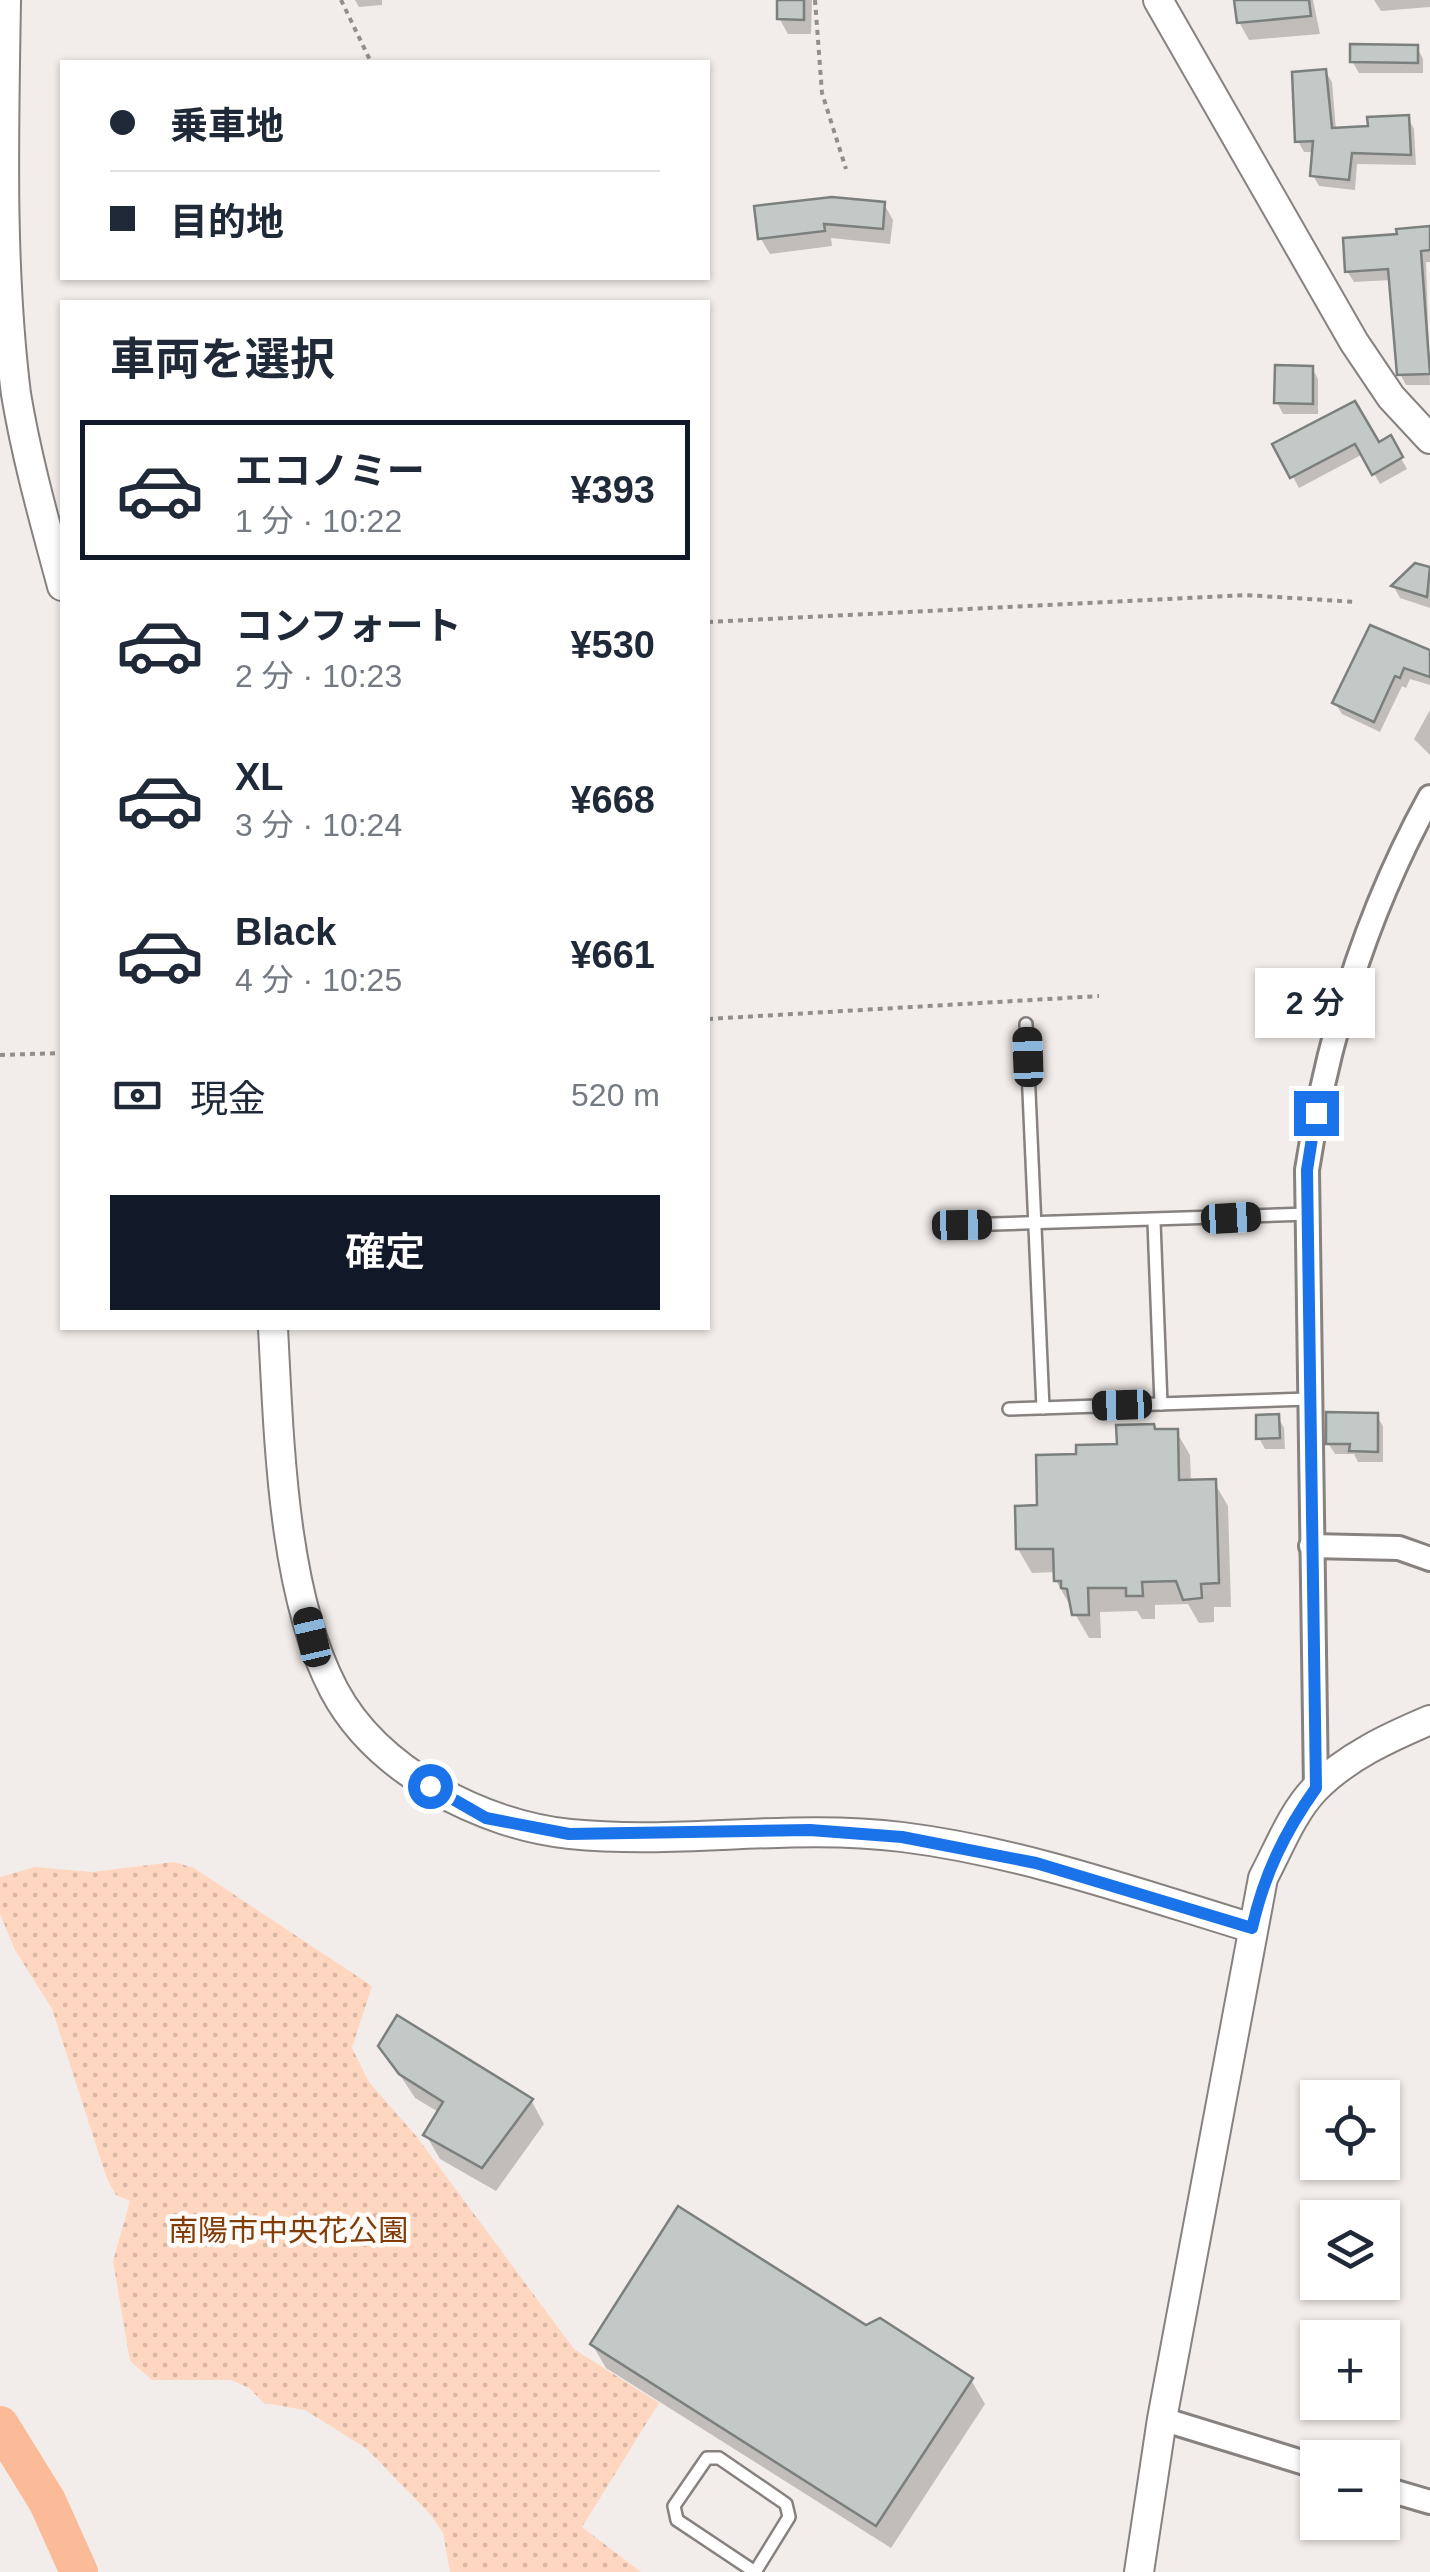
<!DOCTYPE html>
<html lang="ja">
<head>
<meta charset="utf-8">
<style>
  body { margin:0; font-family:Helvetica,"Noto Sans JP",sans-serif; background:#f2f2f3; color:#1f2937; height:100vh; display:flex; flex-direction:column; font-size:38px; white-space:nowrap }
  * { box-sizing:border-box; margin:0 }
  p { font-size:32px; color:#747a83 }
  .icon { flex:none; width:55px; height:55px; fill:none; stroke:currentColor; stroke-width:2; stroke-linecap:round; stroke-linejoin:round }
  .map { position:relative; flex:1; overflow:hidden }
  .details { position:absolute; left:60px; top:300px; width:650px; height:1030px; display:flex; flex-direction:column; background:#fff; border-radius:0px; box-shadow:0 2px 8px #0004 }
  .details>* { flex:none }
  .banner { position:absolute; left:60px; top:60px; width:650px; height:220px; border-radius:0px; box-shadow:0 2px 8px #0004; display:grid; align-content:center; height:220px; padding:0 50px; background:#fff }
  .buttons { position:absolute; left:1300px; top:2080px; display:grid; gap:20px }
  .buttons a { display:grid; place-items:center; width:100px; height:100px; border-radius:0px; background:#fff; box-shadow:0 2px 8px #0004; font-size:50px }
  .end { position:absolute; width:45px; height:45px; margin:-22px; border:12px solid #1a73e8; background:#fff; box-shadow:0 0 0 5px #fff }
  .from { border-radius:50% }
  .bubble { position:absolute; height:70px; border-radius:0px; background:#fff; box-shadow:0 2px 8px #0004; font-size:32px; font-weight:600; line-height:70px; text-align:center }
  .car { position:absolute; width:30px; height:60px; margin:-30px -15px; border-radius:12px; box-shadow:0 0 8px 2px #0007; background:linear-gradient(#222 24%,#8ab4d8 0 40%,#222 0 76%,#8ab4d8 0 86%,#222 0) }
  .banner b { display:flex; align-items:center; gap:35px; height:95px; font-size:38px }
  .banner b+b { border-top:2px solid #e0e1e3 }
  .banner i { width:25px; height:25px; background:#1f2937 }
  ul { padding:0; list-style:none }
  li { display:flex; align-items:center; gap:30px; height:140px; margin:0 20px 15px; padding:0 30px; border:5px solid transparent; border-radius:0px }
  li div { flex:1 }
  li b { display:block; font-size:38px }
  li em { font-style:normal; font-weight:600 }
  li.active { border-color:#111827 }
  li>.icon { width:90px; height:90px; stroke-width:1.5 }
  h2 { padding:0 50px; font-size:45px; line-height:120px }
  .pay { display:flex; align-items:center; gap:25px; height:110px; padding:0 50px; font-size:38px }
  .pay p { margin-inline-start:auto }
  .cta { display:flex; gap:20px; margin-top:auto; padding:20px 50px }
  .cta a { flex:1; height:115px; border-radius:0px; background:#111827; color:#fff; font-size:40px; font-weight:600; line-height:115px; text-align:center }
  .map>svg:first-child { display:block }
</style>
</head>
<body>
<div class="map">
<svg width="1430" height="2572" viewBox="0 0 1430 2572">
  <defs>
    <pattern id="green-dots" width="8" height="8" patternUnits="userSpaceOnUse" patternTransform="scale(2.5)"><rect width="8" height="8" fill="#ffd7c1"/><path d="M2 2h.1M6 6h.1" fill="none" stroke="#d9b7a5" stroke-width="1.8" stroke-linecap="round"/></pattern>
  </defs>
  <rect width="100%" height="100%" fill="#f2edea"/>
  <path fill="url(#green-dots)" d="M174,1862L194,1868L372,1986L352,2048L369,2082L417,2137L574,2349L659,2403L582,2527L641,2572H450L443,2533L431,2515L367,2449L305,2410L264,2403L249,2388L231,2380H152L130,2361L113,2261L130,2201L116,2195L107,2179L52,2009L15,1950L0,1914V1877L35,1867L92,1872Z"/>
  <g fill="#0003">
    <path d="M355,0H382V5L359,7Z"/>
    <path d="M779,0H812L811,34H788L779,18Z"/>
    <path d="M1237,0H1313L1320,34L1249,40L1239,22Z"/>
    <path d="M1374,0H1430V7L1381,11Z"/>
    <path d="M1417,47L1423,59V73H1359L1352,61Z"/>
    <path d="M1325,71L1332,82L1336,130L1370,129L1408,118L1414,129L1416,165L1357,164L1355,190L1319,186L1313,175L1315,152H1304L1298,141Z"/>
    <path d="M884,204L893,220L890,244L831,238L832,246L770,254L761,239Z"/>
    <path d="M1430,229V262H1426L1430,385H1406L1400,374L1392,280L1354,282L1347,271L1346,240Z"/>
    <path d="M1312,368L1318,379V414H1283L1277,402Z"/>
    <path d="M1354,405L1378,445L1390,439L1407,469L1380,484L1363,454L1299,488L1276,445Z"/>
    <path d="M1415,566L1430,570V608L1400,598L1394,587Z"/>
    <path d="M1430,651V685L1410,679L1406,688L1402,686L1380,732L1342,714L1335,703Z"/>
    <path d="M1430,710V755L1414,739Z"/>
    <path d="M1376,1415L1383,1426V1462H1358L1354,1454H1335L1328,1443Z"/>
    <path d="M1278,1417L1284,1428L1285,1449H1265L1259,1438Z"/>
    <path d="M1176,1431L1190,1455L1191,1482H1214L1228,1506L1231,1607H1214V1622L1199,1623L1188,1604L1155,1605V1619H1142L1137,1611L1100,1612L1101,1638H1089L1056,1581V1572L1032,1573L1018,1549L1039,1508L1079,1456Z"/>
    <path d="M381,2046L531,2100L544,2124L496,2191L440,2159L426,2135L440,2113L415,2098Z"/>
    <path d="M865,2328L971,2380L985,2404L891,2548L606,2368L592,2344Z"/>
  </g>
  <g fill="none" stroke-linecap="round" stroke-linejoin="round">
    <path stroke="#fbbb98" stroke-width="38" d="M0,2425L47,2501L79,2572"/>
  </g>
  <g fill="#c3c9c7" stroke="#7b807f" stroke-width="2.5">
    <path d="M777,0H804V20L777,19Z"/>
    <path d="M1234,0H1309L1311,16L1237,23Z"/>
    <path d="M1350,44L1418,45V63L1350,62Z"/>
    <path d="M1326,69L1332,128L1368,126L1367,117L1409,115L1411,155L1352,153L1349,180L1310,176L1313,141L1295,142L1292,72Z"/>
    <path d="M832,197L885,202L883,229L824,224L825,231L758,239L754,206Z"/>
    <path d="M1430,226V250L1421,251L1430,374L1397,375L1388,269L1345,272L1343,238L1397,234L1396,229Z"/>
    <path d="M1275,365L1313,366V404L1274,403Z"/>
    <path d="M1355,401L1379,442L1391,435L1403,457L1372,475L1355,444L1290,478L1272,444Z"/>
    <path d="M1415,563L1430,567L1427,597L1391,586Z"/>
    <path d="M1370,625L1430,650V677L1404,668L1400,678L1395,676L1374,722L1332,703Z"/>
    <path d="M1326,1412L1378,1413V1452L1349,1451L1350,1444H1326Z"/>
    <path d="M1279,1414L1280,1438L1256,1439V1415Z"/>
    <path d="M1154,1424L1155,1429H1178L1179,1480L1216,1479L1219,1583L1201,1584L1202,1598L1183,1600L1176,1581L1142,1582L1143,1596H1126V1588H1088L1089,1615H1072L1067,1589L1061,1588V1581H1054L1053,1549H1016L1015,1506L1037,1505L1036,1455L1076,1454V1445L1117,1444L1116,1425Z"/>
    <path d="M397,2015L533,2099L482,2168L423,2135L443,2102L399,2074L378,2046Z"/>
    <path d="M678,2206L866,2325L880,2318L973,2378L876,2526L590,2344Z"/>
  </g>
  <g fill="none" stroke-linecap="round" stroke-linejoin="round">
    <defs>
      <g id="service">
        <path d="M1026,1024L1043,1408"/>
        <path d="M1154,1222L1161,1404"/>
        <path d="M962,1225L1308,1214"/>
        <path d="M1009,1409L1308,1399"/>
        <path d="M707,2458H719L786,2504L789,2517L755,2572L677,2520L674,2506Z"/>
      </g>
      <g id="minor">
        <path d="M1311,1546L1399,1548L1430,1559"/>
        <path d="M1316,1789L1307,1170C1327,1039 1366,913 1430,797"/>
        <path d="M1162,2419L1318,2467"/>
        <path d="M1382,2488L1430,2502"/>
      </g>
      <g id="tertiary">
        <path d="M6,0C4,131 0,265 16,394C27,460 45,523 62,586"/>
        <path d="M1158,0L1354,342L1391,397L1430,439"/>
        <path d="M273,1328C279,1437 282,1592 334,1690C377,1771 482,1825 570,1834C681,1845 791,1823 902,1837C1022,1852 1137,1893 1252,1928"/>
        <path d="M1139,2572L1162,2419L1263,1878C1279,1848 1292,1813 1315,1789C1346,1757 1390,1737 1430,1720"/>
      </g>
    </defs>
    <use href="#service" stroke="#878280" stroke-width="16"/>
    <use href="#minor" stroke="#878280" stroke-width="28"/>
    <use href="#tertiary" stroke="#878280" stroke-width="32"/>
    <g stroke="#918e8b" stroke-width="4" stroke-dasharray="5 5" stroke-linecap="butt">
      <path d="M341,0L371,62"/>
      <path d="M815,0L822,93L846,169"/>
      <path d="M708,622L1245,595L1356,602"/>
      <path d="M708,1019L1099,996"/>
      <path d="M0,1055L62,1053"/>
    </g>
    <use href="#service" stroke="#fff" stroke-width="11"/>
    <use href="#minor" stroke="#fff" stroke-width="22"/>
    <use href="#tertiary" stroke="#fff" stroke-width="28"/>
  </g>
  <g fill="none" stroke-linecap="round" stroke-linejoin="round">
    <path stroke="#1a73e8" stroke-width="12" d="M430,1786L486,1818L569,1834L810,1830L902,1837L1036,1863L1252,1928C1264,1875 1284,1833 1316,1788L1307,1170L1316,1113"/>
  </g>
  <g text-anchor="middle" stroke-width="9" stroke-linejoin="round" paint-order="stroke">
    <g font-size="30" fill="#813c07" stroke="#fffbf8">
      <text x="288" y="2241">南陽市中央花公園</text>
    </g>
  </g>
</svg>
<div class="buttons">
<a><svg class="icon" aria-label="locate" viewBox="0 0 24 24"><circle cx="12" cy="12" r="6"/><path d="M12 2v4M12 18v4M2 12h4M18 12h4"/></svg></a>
<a><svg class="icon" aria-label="layers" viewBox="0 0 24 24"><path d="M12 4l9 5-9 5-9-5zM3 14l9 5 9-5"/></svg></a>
<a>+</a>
<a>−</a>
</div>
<i class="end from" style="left:430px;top:1786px"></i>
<i class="end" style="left:1316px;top:1113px"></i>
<div class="bubble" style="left:1255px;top:968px;width:120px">2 分</div>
<i class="car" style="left:1028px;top:1057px;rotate:358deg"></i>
<i class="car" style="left:1231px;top:1218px;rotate:87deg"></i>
<i class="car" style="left:962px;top:1225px;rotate:89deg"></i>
<i class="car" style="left:1122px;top:1405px;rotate:268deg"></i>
<i class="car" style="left:312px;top:1637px;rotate:347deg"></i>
<div class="banner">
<b><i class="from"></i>乗車地</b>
<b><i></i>目的地</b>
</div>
<section class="details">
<h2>車両を選択</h2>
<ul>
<li class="active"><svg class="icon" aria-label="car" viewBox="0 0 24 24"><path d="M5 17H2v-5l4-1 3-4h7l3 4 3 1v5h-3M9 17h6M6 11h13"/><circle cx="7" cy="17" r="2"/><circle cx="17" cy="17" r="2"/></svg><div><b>エコノミー</b><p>1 分 · 10:22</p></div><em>¥393</em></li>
<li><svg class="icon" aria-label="car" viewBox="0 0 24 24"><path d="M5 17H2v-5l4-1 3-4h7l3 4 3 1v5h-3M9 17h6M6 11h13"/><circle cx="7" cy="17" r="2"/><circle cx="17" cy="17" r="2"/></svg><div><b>コンフォート</b><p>2 分 · 10:23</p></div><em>¥530</em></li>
<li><svg class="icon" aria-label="car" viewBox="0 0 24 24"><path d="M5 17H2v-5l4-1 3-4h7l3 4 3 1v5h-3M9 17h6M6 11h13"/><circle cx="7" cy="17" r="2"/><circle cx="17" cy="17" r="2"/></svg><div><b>XL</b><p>3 分 · 10:24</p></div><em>¥668</em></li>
<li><svg class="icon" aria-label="car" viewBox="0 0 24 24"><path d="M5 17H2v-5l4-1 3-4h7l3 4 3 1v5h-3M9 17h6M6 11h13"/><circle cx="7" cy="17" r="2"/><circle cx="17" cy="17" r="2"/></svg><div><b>Black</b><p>4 分 · 10:25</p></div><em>¥661</em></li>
</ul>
<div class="pay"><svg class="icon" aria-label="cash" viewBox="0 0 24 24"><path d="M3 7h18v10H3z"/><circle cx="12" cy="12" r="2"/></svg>現金<p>520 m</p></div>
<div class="cta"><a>確定</a></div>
</section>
</div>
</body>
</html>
